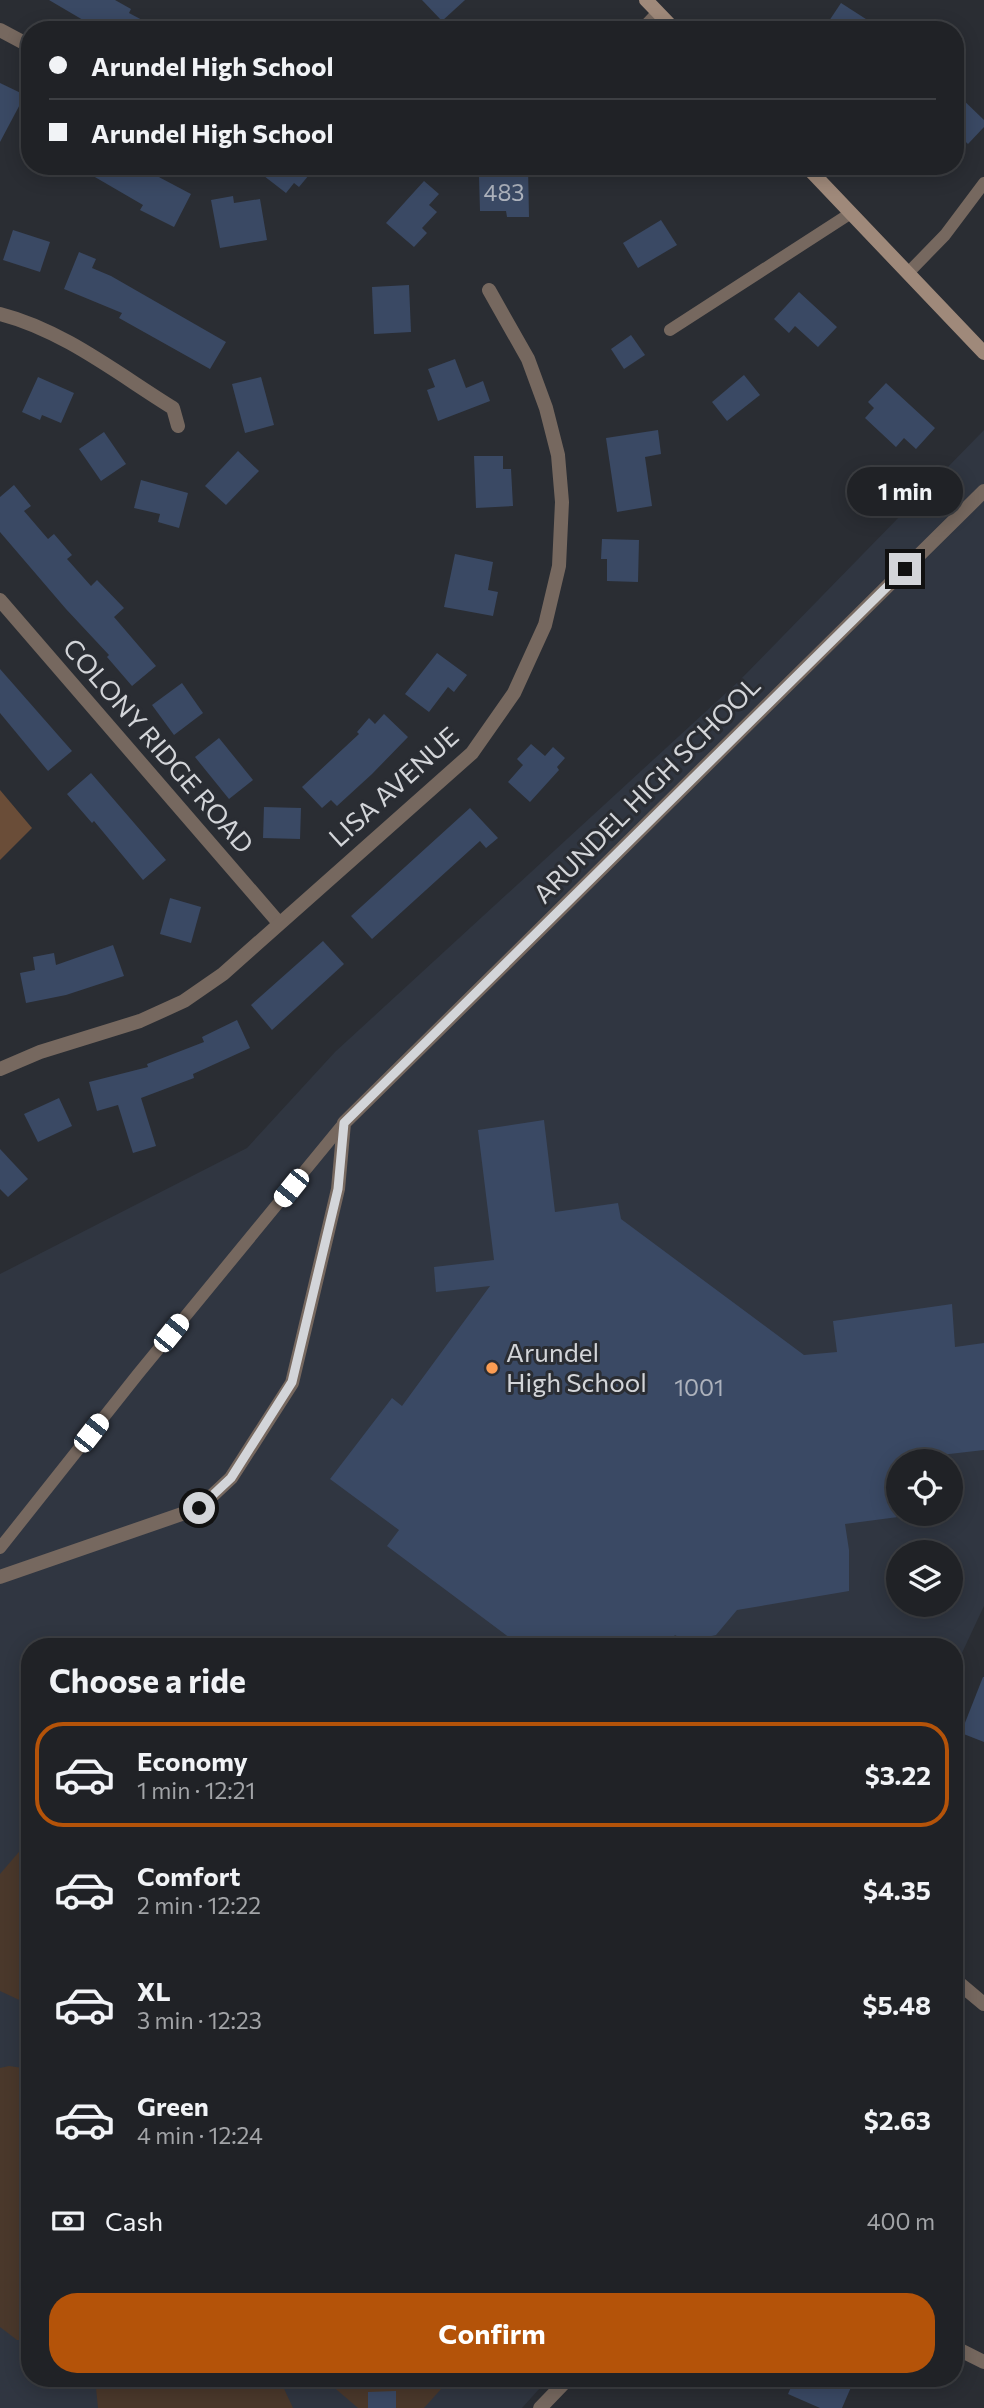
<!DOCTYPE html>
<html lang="en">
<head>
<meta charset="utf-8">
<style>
  body { margin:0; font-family:Commissioner,sans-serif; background:#2d2f32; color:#f1f3f6; height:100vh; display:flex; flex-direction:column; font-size:26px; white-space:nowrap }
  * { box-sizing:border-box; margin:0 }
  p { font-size:23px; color:#a2a4a7 }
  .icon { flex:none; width:38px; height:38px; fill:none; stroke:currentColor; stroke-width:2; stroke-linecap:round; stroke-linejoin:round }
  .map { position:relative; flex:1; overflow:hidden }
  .details { position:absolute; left:21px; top:1638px; width:942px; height:749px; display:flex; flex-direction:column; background:#202226; border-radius:28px; box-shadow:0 4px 18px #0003,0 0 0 2px #3d3f43 }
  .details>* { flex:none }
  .hud { position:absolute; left:21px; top:21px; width:943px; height:154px; border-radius:28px; box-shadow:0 4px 18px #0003,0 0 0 2px #3d3f43; display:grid; align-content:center; height:154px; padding:0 28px; background:#202226 }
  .tools { position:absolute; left:886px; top:1449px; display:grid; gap:14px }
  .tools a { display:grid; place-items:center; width:77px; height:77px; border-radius:50%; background:#202226; box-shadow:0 4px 18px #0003,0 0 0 2px #3d3f43; font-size:35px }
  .end { position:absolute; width:32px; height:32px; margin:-16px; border:9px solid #d3d5d9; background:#111; box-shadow:0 0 0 4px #111 }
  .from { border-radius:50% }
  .bubble { position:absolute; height:49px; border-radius:24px; background:#202226; box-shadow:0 4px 18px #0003,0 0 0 2px #3d3f43; font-size:23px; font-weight:700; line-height:49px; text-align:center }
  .car { position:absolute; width:21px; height:42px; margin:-21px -10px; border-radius:9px; box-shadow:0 0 5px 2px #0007; background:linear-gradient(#fff 24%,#345 0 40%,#fff 0 76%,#345 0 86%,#fff 0) }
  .hud b { display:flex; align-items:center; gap:24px; height:66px; font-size:26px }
  .hud b+b { border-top:2px solid #3d3f43 }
  .hud i { width:18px; height:18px; background:#f1f3f6 }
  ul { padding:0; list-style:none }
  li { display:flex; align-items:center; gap:21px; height:105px; margin:0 14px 10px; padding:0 14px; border:4px solid transparent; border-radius:28px }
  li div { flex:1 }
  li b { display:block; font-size:26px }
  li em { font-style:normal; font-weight:700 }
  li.current { border-color:#b45309 }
  li>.icon { width:63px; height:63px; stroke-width:1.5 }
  h2 { padding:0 28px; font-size:32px; line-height:84px }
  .pay { display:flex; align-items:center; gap:18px; height:77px; padding:0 28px; font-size:26px }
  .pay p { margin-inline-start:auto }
  .action { display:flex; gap:14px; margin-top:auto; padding:14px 28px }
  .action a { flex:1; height:80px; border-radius:28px; background:#b45309; color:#fff; font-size:28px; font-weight:700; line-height:80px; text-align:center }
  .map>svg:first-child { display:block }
</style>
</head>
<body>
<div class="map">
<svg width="984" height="2408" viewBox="0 0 984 2408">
  <rect width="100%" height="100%" fill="#2a2d33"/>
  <path fill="#303641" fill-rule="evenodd" d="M984,430V1606L954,1670V1647H30V2378H549L522,2408H0V1274L247,1148L335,1052L739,681ZM898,1461H950V1514H898ZM898,1552H950V1605H898Z"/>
  <g fill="#4a382b">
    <path d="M30,1839V2005L0,1991V1874Z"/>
    <path d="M9,2066L30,2069V2340H17L0,2327V2068Z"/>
    <path d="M95,2378H279L293,2408H98Z"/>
    <path d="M323,2378H451L424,2408H358Z"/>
  </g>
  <path fill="#6a4d38" d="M0,790L32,828L0,860Z"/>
  <g fill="#3a4964">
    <path d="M49,0H115L131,9L129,13L161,30H100Z"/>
    <path d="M422,0H465L442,21Z"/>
    <path d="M841,3L883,30H823Z"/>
    <path d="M0,83L25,95L0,142Z"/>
    <path d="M956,93L984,120V127L968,144L956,133Z"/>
    <path d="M76,166H138L191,194L174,227L140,210L143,205Z"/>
    <path d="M251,166H308L304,171L309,175L299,187L294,183L286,193Z"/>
    <path d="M513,166H528L529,217H507L506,211H480L479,176L513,175Z"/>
    <path d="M424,181L439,194L429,205L437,212L422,228L427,233L414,247L386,223Z"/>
    <path d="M233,196L234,203L260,199L267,240L220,248L211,200Z"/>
    <path d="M661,220L677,245L638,268L623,243Z"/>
    <path d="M13,230L50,242L40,272L3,260Z"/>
    <path d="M79,252L96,259L92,268L111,276L226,342L210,369L119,318L122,313L64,289Z"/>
    <path d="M409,285L411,332L374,334L372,287Z"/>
    <path d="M799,292L837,327L818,347L795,326L789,333L774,319Z"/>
    <path d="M631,335L645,355L624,369L611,349Z"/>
    <path d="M455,359L466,388L483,381L490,401L438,421L427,390L435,387L428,369Z"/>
    <path d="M744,375L760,395L727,421L712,402Z"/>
    <path d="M38,377L74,393L61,423L42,415L40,420L22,412Z"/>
    <path d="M261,377L274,425L245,433L232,384Z"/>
    <path d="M886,383L935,428L916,449L904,438L896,447L865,418L874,408L868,402Z"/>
    <path d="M658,430L661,454L645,457L652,506L617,512L606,438Z"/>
    <path d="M104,432L126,464L101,481L79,449Z"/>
    <path d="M238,451L259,471L226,505L205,486Z"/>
    <path d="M474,456H503V469H511L513,506L476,508Z"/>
    <path d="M141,480L188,493L179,528L158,522L160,514L134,508Z"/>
    <path d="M14,485L31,506L24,511L48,539L54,534L72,555L67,559L91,586L97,580L124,608L114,617L156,666L132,686L107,657L109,655L66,609L0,532V497Z"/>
    <path d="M602,539L639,540L638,582L607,581V559H601Z"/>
    <path d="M455,554L493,562L488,590L498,592L493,616L444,607Z"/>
    <path d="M437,653L467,675L454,692L448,687L429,712L405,694Z"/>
    <path d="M0,669L72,751L48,771L0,713Z"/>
    <path d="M182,683L203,713L174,735L152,705Z"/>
    <path d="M384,714L408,737L372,774L337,806L331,800L322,808L302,787L359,734L357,732L369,718L375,724Z"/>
    <path d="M219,738L253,780L229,799L195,757Z"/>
    <path d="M531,744L545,756L553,747L565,758L557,767L559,770L530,802L508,782L523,765L517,759Z"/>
    <path d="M91,773L166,860L143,880L94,821L92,823L67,794Z"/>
    <path d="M264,807L301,808L300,839L263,838Z"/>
    <path d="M470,808L498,838L486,848L480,841L372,939L351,916Z"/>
    <path d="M170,898L201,907L191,943L160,934Z"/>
    <path d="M323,941L344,964L272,1030L251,1005Z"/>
    <path d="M113,945L124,976L66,995L26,1003L20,973L35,970L33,957L54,953L56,965Z"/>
    <path d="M237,1020L250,1048L193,1074L194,1078L141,1098L156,1146L133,1153L118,1105L97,1111L89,1082L148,1067L147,1064L204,1042L202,1037Z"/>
    <path d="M59,1098L72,1126L38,1142L24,1114Z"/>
    <path d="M544,1120L555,1212L618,1203L621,1219L804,1355L837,1352L833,1321L952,1304L955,1347L984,1343V1450L932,1456L933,1461H898V1517L845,1524L849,1550V1591L737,1610L716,1635L686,1642L675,1635L665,1647H522L387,1546L399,1530L330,1479L392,1398L402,1406L490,1286L436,1292L434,1267L494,1260L478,1130Z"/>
    <path d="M0,1149L28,1179L8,1197L0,1189Z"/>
    <path d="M983,1677H984V1742L961,1733Z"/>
    <path d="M795,2378H855L842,2408H820L788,2394Z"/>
    <path d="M396,2391V2408H368V2392Z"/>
  </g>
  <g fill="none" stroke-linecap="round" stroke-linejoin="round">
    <g stroke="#76685f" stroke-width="12">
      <path d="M641,30L658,12"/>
      <path d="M908,273L945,235L984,183"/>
      <path d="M670,330L851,213"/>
      <path d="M0,1548L138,1374L344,1123"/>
    </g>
    <g stroke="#76685f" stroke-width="14">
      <path d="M0,30L30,46"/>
      <path d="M0,314C63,330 118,374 173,408L178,426"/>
      <path d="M0,600L279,923"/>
      <path d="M0,1069L40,1052L140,1021L184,1001L223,974L472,753L514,693L545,625L559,566L562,502L558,455L546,408L528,359L489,290"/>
      <path d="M0,1577L199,1508L231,1478L292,1383L338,1189L344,1123L984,491"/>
      <path d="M954,1979L984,2004"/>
      <path d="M954,2347L984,2362"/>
      <path d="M540,2408L569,2378"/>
    </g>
    <g stroke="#9f897a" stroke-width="14">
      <path d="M646,0L675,30"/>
      <path d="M806,166L984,353"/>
    </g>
  </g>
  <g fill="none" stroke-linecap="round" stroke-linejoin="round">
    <path stroke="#d3d5d9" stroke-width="9" d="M199,1508L231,1478L292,1382L338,1189L344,1123L905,569"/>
  </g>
  <circle fill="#fc9d53" stroke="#2a2d33" stroke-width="2.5" cx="492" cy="1368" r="7"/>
  <g text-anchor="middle" stroke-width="6" stroke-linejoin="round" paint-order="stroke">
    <g font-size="23" fill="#adb2bc">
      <text x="504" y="201">483</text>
      <text x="699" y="1396">1001</text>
    </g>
    <g font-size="26" fill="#d3d5d9" stroke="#2a2d33">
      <text transform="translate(158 746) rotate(49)" y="9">COLONY RIDGE ROAD</text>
      <text transform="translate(394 787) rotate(-42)" y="9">LISA AVENUE</text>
      <text transform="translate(647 790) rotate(-45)" y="9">ARUNDEL HIGH SCHOOL</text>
    </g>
    <g font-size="26" fill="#d3d5d9" stroke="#2a2d33" text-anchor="start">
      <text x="506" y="1362">Arundel<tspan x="506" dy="30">High School</tspan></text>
    </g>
  </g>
</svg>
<div class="tools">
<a><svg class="icon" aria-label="locate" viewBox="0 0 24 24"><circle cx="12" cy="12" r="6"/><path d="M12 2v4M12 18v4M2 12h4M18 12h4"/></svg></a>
<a><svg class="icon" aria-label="layers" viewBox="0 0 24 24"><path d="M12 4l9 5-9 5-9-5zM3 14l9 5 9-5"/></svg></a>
</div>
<i class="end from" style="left:199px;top:1508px"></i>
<i class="end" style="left:905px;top:569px"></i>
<div class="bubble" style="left:847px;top:467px;width:116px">1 min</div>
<i class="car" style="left:291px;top:1188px;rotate:219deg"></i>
<i class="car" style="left:171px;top:1333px;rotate:39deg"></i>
<i class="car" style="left:91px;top:1433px;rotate:38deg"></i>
<div class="hud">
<b><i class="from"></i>Arundel High School</b>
<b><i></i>Arundel High School</b>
</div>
<section class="details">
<h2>Choose a ride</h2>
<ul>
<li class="current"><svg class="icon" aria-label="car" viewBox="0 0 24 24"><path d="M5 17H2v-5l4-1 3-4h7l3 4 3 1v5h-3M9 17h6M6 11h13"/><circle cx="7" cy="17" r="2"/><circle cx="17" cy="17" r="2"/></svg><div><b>Economy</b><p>1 min · 12:21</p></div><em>$3.22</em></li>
<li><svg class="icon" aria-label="car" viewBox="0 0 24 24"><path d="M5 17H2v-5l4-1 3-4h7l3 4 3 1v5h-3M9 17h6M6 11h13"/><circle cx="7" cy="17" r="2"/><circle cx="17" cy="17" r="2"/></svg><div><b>Comfort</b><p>2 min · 12:22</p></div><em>$4.35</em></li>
<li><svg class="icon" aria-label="car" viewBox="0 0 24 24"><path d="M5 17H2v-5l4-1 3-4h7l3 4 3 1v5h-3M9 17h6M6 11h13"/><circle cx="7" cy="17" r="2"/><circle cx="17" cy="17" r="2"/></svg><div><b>XL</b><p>3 min · 12:23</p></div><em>$5.48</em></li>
<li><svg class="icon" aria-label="car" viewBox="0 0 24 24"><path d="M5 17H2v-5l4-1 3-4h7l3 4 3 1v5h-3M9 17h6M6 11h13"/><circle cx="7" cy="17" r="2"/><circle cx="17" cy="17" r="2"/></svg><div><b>Green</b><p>4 min · 12:24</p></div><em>$2.63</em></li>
</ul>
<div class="pay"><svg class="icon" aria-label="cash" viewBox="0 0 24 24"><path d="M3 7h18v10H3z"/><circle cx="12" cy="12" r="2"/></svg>Cash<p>400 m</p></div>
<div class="action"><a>Confirm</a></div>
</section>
</div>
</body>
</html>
